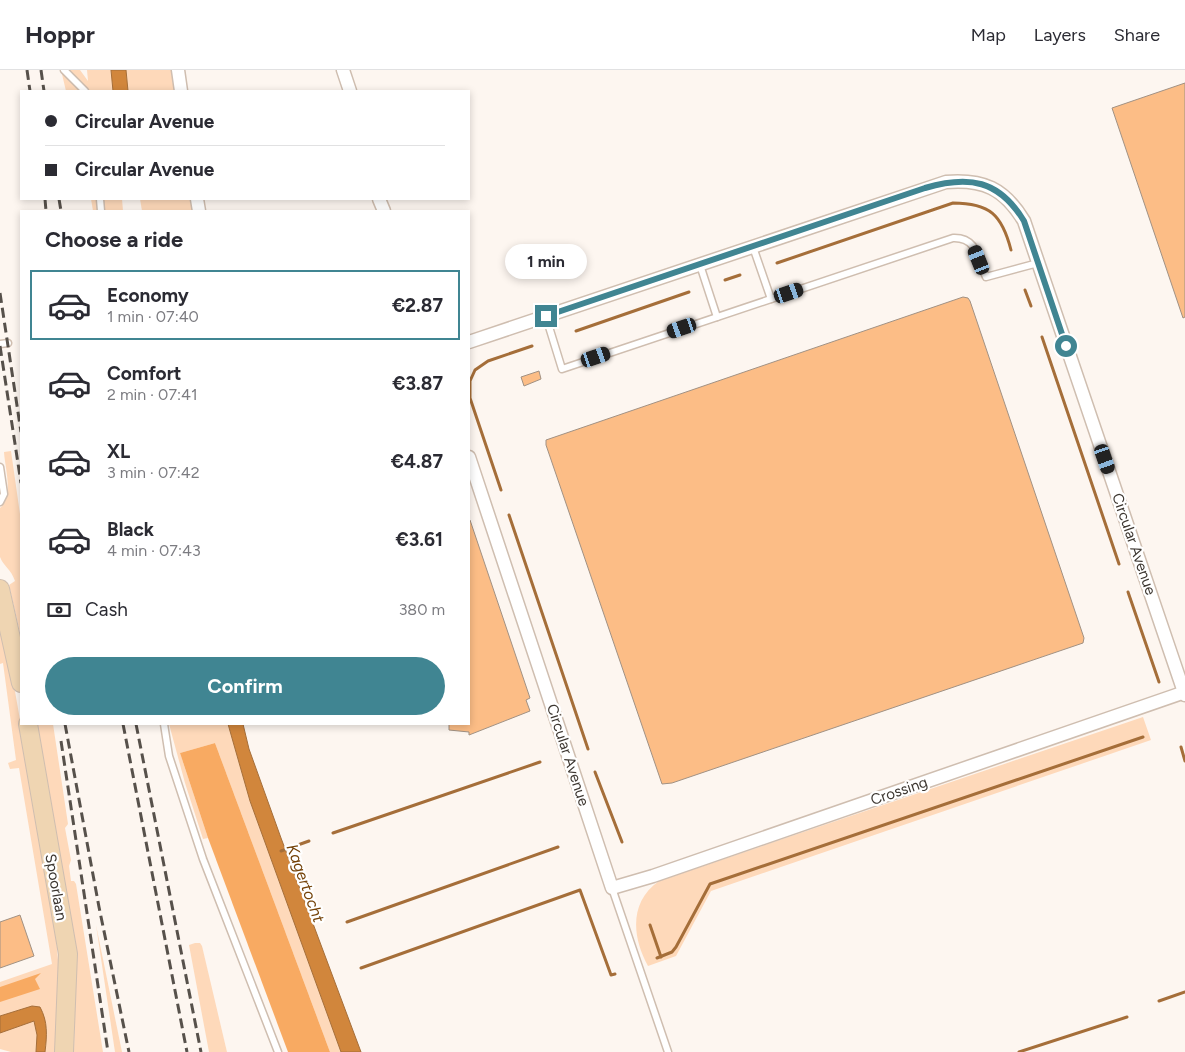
<!DOCTYPE html>
<html lang="en">
<head>
<meta charset="utf-8">
<style>
  body { margin:0; font-family:Figtree,sans-serif; background:#f7f7f7; color:#2b2b33; height:100vh; display:flex; flex-direction:column; font-size:19px; white-space:nowrap }
  * { box-sizing:border-box; margin:0 }
  p { font-size:16px; color:#7c7c81 }
  .icon { flex:none; width:28px; height:28px; fill:none; stroke:currentColor; stroke-width:2; stroke-linecap:round; stroke-linejoin:round }
  .map { position:relative; flex:1; overflow:hidden }
  .details { position:absolute; left:20px; top:140px; width:450px; height:515px; display:flex; flex-direction:column; background:#fff; border-radius:0px; box-shadow:0 2px 8px #0003 }
  .details>* { flex:none }
  .banner { position:absolute; left:20px; top:20px; width:450px; height:110px; border-radius:0px; box-shadow:0 2px 8px #0003; display:grid; align-content:center; height:110px; padding:0 25px; background:#fff }
  .end { position:absolute; width:22px; height:22px; margin:-11px; border:6px solid #408592; background:#fff; box-shadow:0 0 0 2px #fff }
  .from { border-radius:50% }
  .bubble { position:absolute; height:35px; border-radius:18px; background:#fff; box-shadow:0 2px 8px #0003; font-size:16px; font-weight:700; line-height:35px; text-align:center }
  .car { position:absolute; width:15px; height:30px; margin:-15px -8px; border-radius:6px; box-shadow:0 0 4px 1px #0007; background:linear-gradient(#222 24%,#8ab4d8 0 40%,#222 0 76%,#8ab4d8 0 86%,#222 0) }
  .banner b { display:flex; align-items:center; gap:18px; height:48px; font-size:19px }
  .banner b+b { border-top:1px solid #e1e1e2 }
  .banner i { width:12px; height:12px; background:#2b2b33 }
  ul { padding:0; list-style:none }
  li { display:flex; align-items:center; gap:15px; height:70px; margin:0 10px 8px; padding:0 15px; border:2px solid transparent; border-radius:0px }
  li div { flex:1 }
  li b { display:block; font-size:19px }
  li em { font-style:normal; font-weight:700 }
  li.on { border-color:#408592 }
  li>.icon { width:45px; height:45px; stroke-width:1.5 }
  h2 { padding:0 25px; font-size:22px; line-height:60px }
  .pay { display:flex; align-items:center; gap:12px; height:55px; padding:0 25px; font-size:19px }
  .pay p { margin-inline-start:auto }
  .action { display:flex; gap:10px; margin-top:auto; padding:10px 25px }
  .action a { flex:1; height:58px; border-radius:30px; background:#408592; color:#fff; font-size:20px; font-weight:700; line-height:58px; text-align:center }
  header { display:flex; align-items:center; gap:30px; box-sizing:border-box; height:70px; padding:0 25px; background:#fff; border-bottom:1px solid #e1e1e2 }
  header strong { font-size:24px }
  nav { display:flex; gap:28px; margin-inline-start:auto; font-size:18px }
  .map>svg:first-child { display:block }
</style>
</head>
<body>
<header>
<strong>Hoppr</strong>
<nav><a>Map</a><a>Layers</a><a>Share</a></nav>
</header>
<div class="map">
<svg width="1185" height="982" viewBox="0 0 1185 982">
  <rect width="100%" height="100%" fill="#fdf6f0"/>
  <g fill="#fed9ba">
    <path d="M61,0H80L88,11L87,0H111L113,21H66Z"/>
    <path d="M126,0H171L174,21H128Z"/>
    <path d="M91,129H122L123,141H93Z"/>
    <path d="M140,129H190L192,141H142Z"/>
    <path d="M11,381L21,451V567L9,515L15,511C11,499 4,497 0,487V438C14,425 5,399 4,382Z"/>
    <path d="M0,537L54,841L60,914L58,982H45L47,958L32,936L0,946V912L52,894L19,698L10,699L8,693L16,690L3,593L0,594Z"/>
    <path d="M1143,647L1151,670L711,821L676,886L648,896C632,867 629,832 659,811Z"/>
    <path d="M37,654H53L68,754L65,758L71,790L69,796L71,811H74L76,814L103,982H74L75,913Z"/>
    <path d="M169,654H228L250,731L341,982H330L215,673L180,683L208,768L203,769L185,713Z"/>
    <path d="M96,855L122,982H115Z"/>
    <path d="M195,873H200L202,876L227,982H209L189,875Z"/>
    <path d="M34,951L37,965L36,982H11L0,979V963Z"/>
  </g>
  <g fill="#f8aa62">
    <path d="M215,673L330,982H288L208,768L180,683Z"/>
    <path d="M41,903L35,909L40,919L0,932V917Z"/>
  </g>
  <g fill="#d1863c" stroke="#a56e39">
    <path d="M111,0H126L128,21H113Z"/>
    <path d="M228,654H243L249,679L281,768L361,982H341L250,731Z"/>
    <path d="M32,936L40,937C48,952 47,965 45,982H36L37,965L34,951L0,963V946Z"/>
  </g>
  <g fill="none" stroke-linecap="round" stroke-linejoin="round">
    <g stroke="#a56e39" stroke-width="3">
      <path d="M777,193L953,133C990,133 1002,145 1011,180"/>
      <path d="M725,210L740,205"/>
      <path d="M1025,220L1031,236"/>
      <path d="M576,261L689,222"/>
      <path d="M1042,267L1119,494"/>
      <path d="M501,420L470,328V311L475,300L488,291L532,276"/>
      <path d="M509,445L588,679"/>
      <path d="M1128,522L1159,612"/>
      <path d="M1181,677L1185,691"/>
      <path d="M595,702L622,772"/>
      <path d="M333,763L540,692"/>
      <path d="M281,781L309,771"/>
      <path d="M347,852L558,777"/>
      <path d="M650,855L661,887"/>
      <path d="M657,888L672,882L676,877L710,814L1143,667"/>
      <path d="M361,898L580,820L611,905L615,904"/>
      <path d="M1159,931L1185,922"/>
      <path d="M1019,982L1127,947"/>
    </g>
  </g>
  <g fill="#fcbd86" stroke="#a19183">
    <path d="M1185,13V247L1183,248L1112,38Z"/>
    <path d="M963,227L968,228L970,231L1084,568L1083,573L672,713L662,714L546,375V370Z"/>
    <path d="M539,301L541,309L524,316L521,307Z"/>
    <path d="M470,450L530,628L526,630L530,641L469,665V662L449,660V654H469V451Z"/>
    <path d="M20,845L34,886L0,898V852Z"/>
  </g>
  <g fill="none" stroke-linecap="round" stroke-linejoin="round">
    <defs>
      <g id="lane">
        <path d="M64,0L85,21"/>
        <path d="M100,129L101,141"/>
        <path d="M753,177L771,229"/>
        <path d="M700,195L717,247"/>
        <path d="M546,247L562,299L953,168C977,167 978,188 986,207L1038,193"/>
        <path d="M0,274L8,273"/>
        <path d="M0,397L4,424L0,432"/>
        <path d="M164,654L169,686L203,789L278,982"/>
        <path d="M612,818L668,982"/>
      </g>
      <g id="street">
        <path d="M178,0L181,21"/>
        <path d="M343,0L350,21"/>
        <path d="M197,129L199,141"/>
        <path d="M379,129L384,141"/>
        <path d="M469,272L946,112C983,109 1004,118 1024,151L1185,625"/>
        <path d="M469,387L612,818L653,806L1185,622"/>
      </g>
      <g id="secondary">
        <path d="M0,519L21,613"/>
        <path d="M28,654L68,884L64,982"/>
      </g>
    </defs>
    <use href="#lane" stroke="#cfbeb0" stroke-width="9"/>
    <use href="#street" stroke="#cfbeb0" stroke-width="15"/>
    <use href="#secondary" stroke="#cfbeb0" stroke-width="20"/>
    <use href="#lane" stroke="#fff" stroke-width="6"/>
    <use href="#street" stroke="#fff" stroke-width="12"/>
    <use href="#secondary" stroke="#efd5b2" stroke-width="18"/>
    <g stroke="#57514b" stroke-width="3" stroke-dasharray="10 5" stroke-linecap="butt">
      <path d="M27,0L30,21"/>
      <path d="M41,0L44,21"/>
      <path d="M45,129L46,141"/>
      <path d="M59,129L61,141"/>
      <path d="M0,223L21,362"/>
      <path d="M0,276L21,413"/>
      <path d="M65,654L99,837L129,982"/>
      <path d="M123,654L187,982"/>
      <path d="M136,654L201,982"/>
      <path d="M61,671L108,982"/>
    </g>
  </g>
  <g fill="none" stroke-linecap="round" stroke-linejoin="round">
    <path stroke="#408592" stroke-width="6" d="M546,246L925,118C969,105 999,110 1024,151L1066,276"/>
  </g>
  <g text-anchor="middle" stroke-width="4.5" stroke-linejoin="round" paint-order="stroke">
    <g font-size="15" fill="#3d3731" stroke="#fff">
      <text transform="translate(1134 474) rotate(71)" y="5">Circular Avenue</text>
      <text transform="translate(568 685) rotate(72)" y="5">Circular Avenue</text>
      <text transform="translate(899 721) rotate(-19)" y="5">Crossing</text>
      <text transform="translate(56 817) rotate(80)" y="5">Spoorlaan</text>
    </g>
    <g font-size="16" font-style="italic" fill="#754309" stroke="#fff">
      <text transform="translate(306 813) rotate(70)" y="6">Kagertocht</text>
    </g>
  </g>
</svg>
<i class="end from" style="left:1066px;top:276px"></i>
<i class="end" style="left:546px;top:246px"></i>
<div class="bubble" style="left:505px;top:174px;width:82px">1 min</div>
<i class="car" style="left:979px;top:190px;rotate:338deg"></i>
<i class="car" style="left:789px;top:223px;rotate:71deg"></i>
<i class="car" style="left:682px;top:258px;rotate:251deg"></i>
<i class="car" style="left:596px;top:287px;rotate:71deg"></i>
<i class="car" style="left:1105px;top:389px;rotate:161deg"></i>
<div class="banner">
<b><i class="from"></i>Circular Avenue</b>
<b><i></i>Circular Avenue</b>
</div>
<section class="details">
<h2>Choose a ride</h2>
<ul>
<li class="on"><svg class="icon" aria-label="car" viewBox="0 0 24 24"><path d="M5 17H2v-5l4-1 3-4h7l3 4 3 1v5h-3M9 17h6M6 11h13"/><circle cx="7" cy="17" r="2"/><circle cx="17" cy="17" r="2"/></svg><div><b>Economy</b><p>1 min · 07:40</p></div><em>€2.87</em></li>
<li><svg class="icon" aria-label="car" viewBox="0 0 24 24"><path d="M5 17H2v-5l4-1 3-4h7l3 4 3 1v5h-3M9 17h6M6 11h13"/><circle cx="7" cy="17" r="2"/><circle cx="17" cy="17" r="2"/></svg><div><b>Comfort</b><p>2 min · 07:41</p></div><em>€3.87</em></li>
<li><svg class="icon" aria-label="car" viewBox="0 0 24 24"><path d="M5 17H2v-5l4-1 3-4h7l3 4 3 1v5h-3M9 17h6M6 11h13"/><circle cx="7" cy="17" r="2"/><circle cx="17" cy="17" r="2"/></svg><div><b>XL</b><p>3 min · 07:42</p></div><em>€4.87</em></li>
<li><svg class="icon" aria-label="car" viewBox="0 0 24 24"><path d="M5 17H2v-5l4-1 3-4h7l3 4 3 1v5h-3M9 17h6M6 11h13"/><circle cx="7" cy="17" r="2"/><circle cx="17" cy="17" r="2"/></svg><div><b>Black</b><p>4 min · 07:43</p></div><em>€3.61</em></li>
</ul>
<div class="pay"><svg class="icon" aria-label="cash" viewBox="0 0 24 24"><path d="M3 7h18v10H3z"/><circle cx="12" cy="12" r="2"/></svg>Cash<p>380 m</p></div>
<div class="action"><a>Confirm</a></div>
</section>
</div>
</body>
</html>
